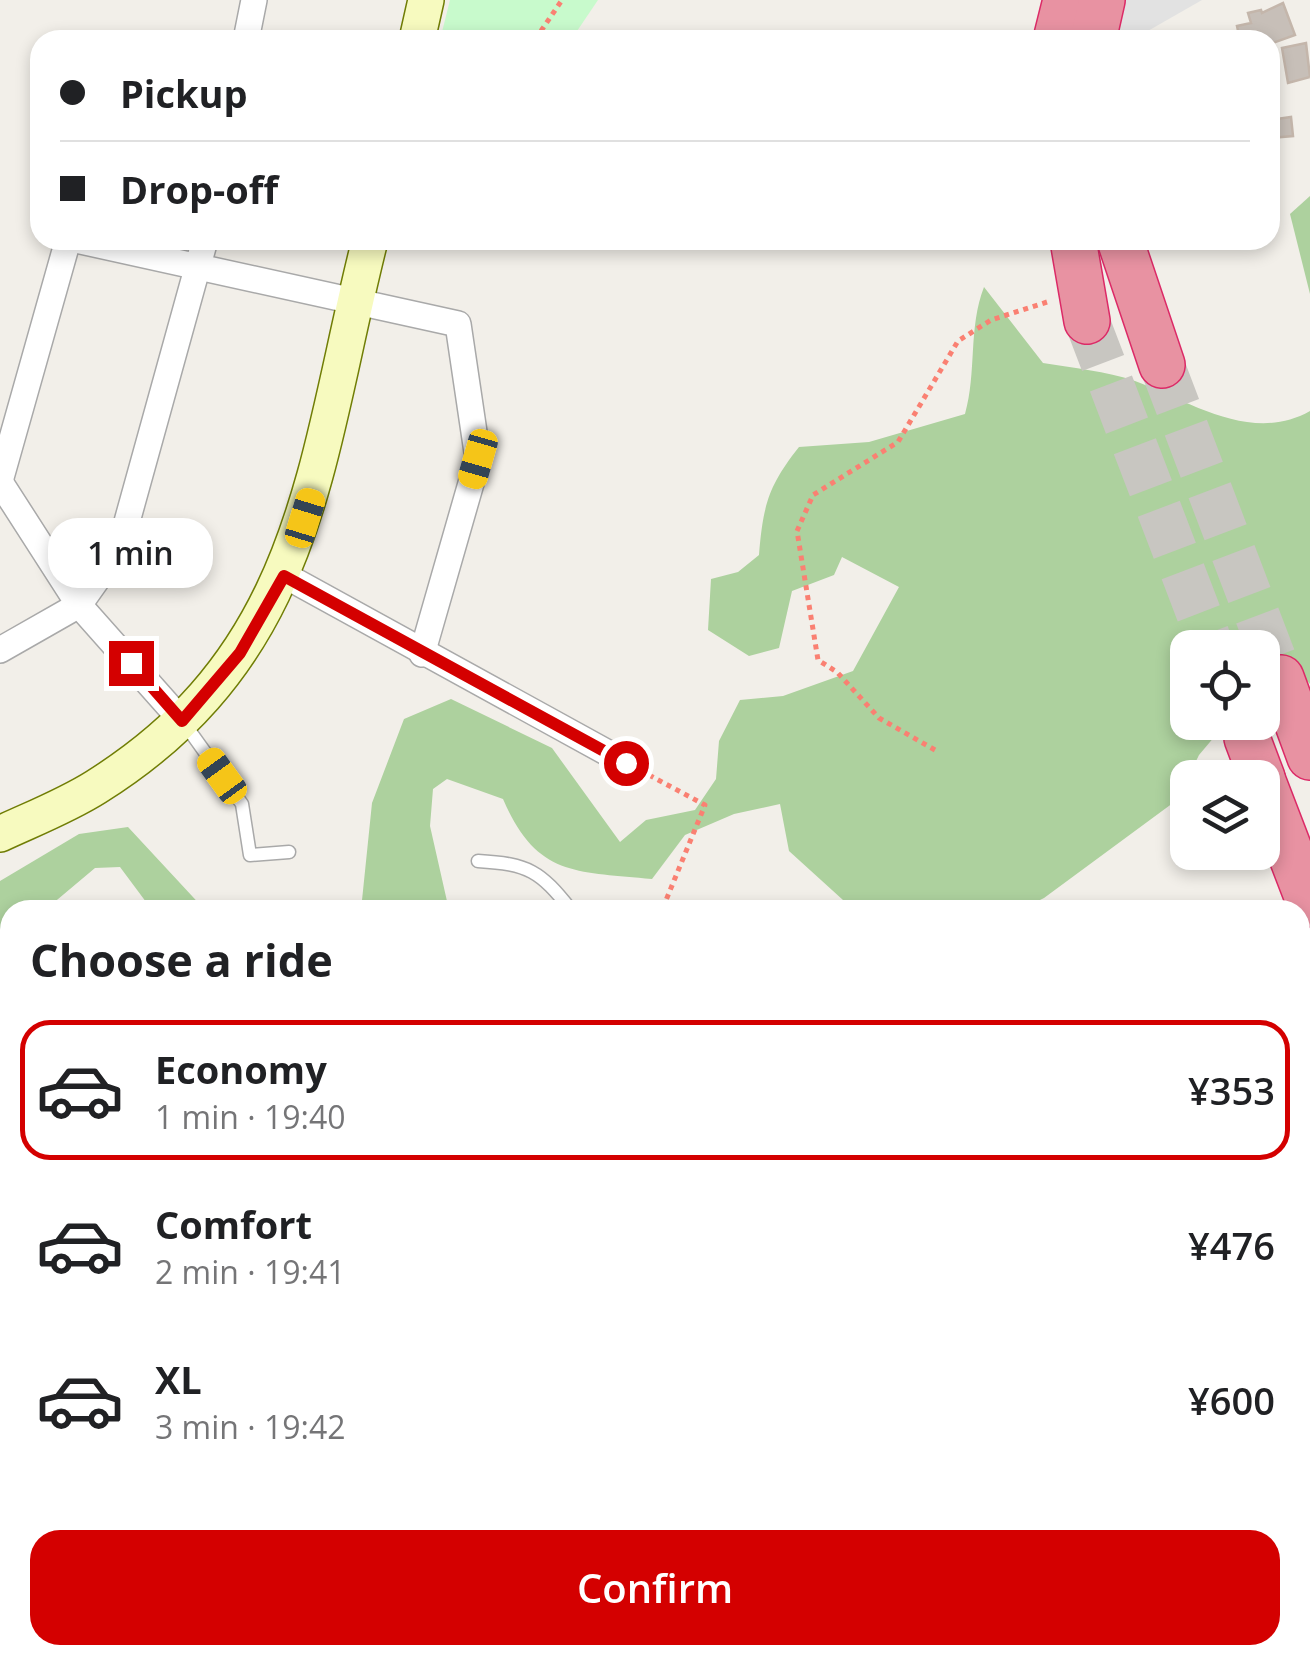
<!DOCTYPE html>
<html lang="en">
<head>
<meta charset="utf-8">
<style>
  body { margin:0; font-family:"Open Sans",sans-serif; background:#f2f2f2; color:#202124; height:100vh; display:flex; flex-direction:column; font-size:38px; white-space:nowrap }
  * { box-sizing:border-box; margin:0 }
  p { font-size:32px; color:#757577 }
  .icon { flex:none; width:55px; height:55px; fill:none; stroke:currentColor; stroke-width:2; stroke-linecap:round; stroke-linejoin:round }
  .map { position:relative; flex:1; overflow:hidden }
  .panel { position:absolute; left:0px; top:900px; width:1310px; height:765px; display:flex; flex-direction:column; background:#fff; border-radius:30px 30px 0 0; box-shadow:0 5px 15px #0003 }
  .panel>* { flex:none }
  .guide { position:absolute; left:30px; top:30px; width:1250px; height:220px; border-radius:30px; box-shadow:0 5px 15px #0003; display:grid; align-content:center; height:220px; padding:0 30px; background:#fff }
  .tools { position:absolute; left:1170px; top:630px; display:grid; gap:20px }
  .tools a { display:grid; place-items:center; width:110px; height:110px; border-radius:20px; background:#fff; box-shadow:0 5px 15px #0003; font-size:50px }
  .end { position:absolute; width:45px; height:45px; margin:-22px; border:12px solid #d40000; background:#fff; box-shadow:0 0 0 5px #fff }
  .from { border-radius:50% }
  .bubble { position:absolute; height:70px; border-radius:30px; background:#fff; box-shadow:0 5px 15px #0003; font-size:32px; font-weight:600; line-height:70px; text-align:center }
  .car { position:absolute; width:30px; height:60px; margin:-30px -15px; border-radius:12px; box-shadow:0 0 8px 2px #0007; background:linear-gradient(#f5c518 24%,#345 0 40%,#f5c518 0 76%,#345 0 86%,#f5c518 0) }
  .guide b { display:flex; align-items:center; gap:35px; height:95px; font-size:38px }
  .guide b+b { border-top:2px solid #e0e0e0 }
  .guide i { width:25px; height:25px; background:#202124 }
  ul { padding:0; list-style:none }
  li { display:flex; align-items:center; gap:30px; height:140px; margin:0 20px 15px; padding:0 10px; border:5px solid transparent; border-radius:30px }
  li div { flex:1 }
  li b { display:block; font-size:38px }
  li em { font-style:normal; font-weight:600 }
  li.active { border-color:#d40000 }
  li>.icon { width:90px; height:90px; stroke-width:1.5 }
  h2 { padding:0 30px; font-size:45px; line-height:120px }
  .primary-button { display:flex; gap:20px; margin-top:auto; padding:20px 30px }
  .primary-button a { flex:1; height:115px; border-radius:30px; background:#d40000; color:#fff; font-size:40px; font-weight:600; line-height:115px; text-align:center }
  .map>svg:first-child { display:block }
</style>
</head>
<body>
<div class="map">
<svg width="1310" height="1665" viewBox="0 0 1310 1665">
  <rect width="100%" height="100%" fill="#f2efe9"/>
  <path fill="#e0dfdf" d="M377,1655H437L439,1665H350Z"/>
  <g fill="#add19e">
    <path d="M1310,196V294L1290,214Z"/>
    <path d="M984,287L1043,363C1073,368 1106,371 1135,381C1191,402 1252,444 1310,411V684L1294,667L1263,671L1262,648H1188V722L1226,723L1199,755L1177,800L1044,898L1020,910H854L789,851L780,804L734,814L685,835L652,879C577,871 537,878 503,799L447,779L433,789L430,826L449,910H361L372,803L404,719L451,699L552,748L620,842L646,820L695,810L716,779L719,741L740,700L783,696L853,671L899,587L842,557L834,575L792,591L779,648L749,656L708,630L711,579L738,572L759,555C763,506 768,486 799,447L869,442L965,414C977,372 968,328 984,287Z"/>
    <path d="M128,827L205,910H152L120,867L95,868L45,910H10V1039L0,1026V881L79,834Z"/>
  </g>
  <g fill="#c8facc">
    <path d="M450,0H598L571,40H440Z"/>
    <path d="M10,1612V1655H264L249,1665H0V1627Z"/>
  </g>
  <g fill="#e2e2e2">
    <path d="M1121,0H1202L1132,40H1111Z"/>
    <path d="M1310,1455V1577L1300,1582V1457Z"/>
  </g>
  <g fill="#c7bfb8" stroke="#c4b6ab" stroke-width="2.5">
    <path d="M1283,3L1295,35L1270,44V40H1256L1255,35L1240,40L1237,26L1251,23L1248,13L1261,10L1262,13Z"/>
    <path d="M1306,43L1310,77L1288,83L1282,48Z"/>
    <path d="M1291,117L1293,136L1270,138V120Z"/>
    <path d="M1092,1655H1136L1137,1665H1093Z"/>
    <path d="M1157,1655H1193L1194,1663L1159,1665Z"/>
  </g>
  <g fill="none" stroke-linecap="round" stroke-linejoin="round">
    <g stroke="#c8c6c1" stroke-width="45" stroke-dasharray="45 22" stroke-linecap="butt">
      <path d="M1087,321L1212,648"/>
      <path d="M1162,365L1281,678"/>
    </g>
    <defs>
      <g id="lane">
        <path d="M184,723L242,804L250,855L289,852"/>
        <path d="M478,861C529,864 540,871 571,910"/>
        <path d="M0,1208L10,1207"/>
      </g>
      <g id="street">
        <path d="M246,40L254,0"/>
        <path d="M76,240L458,324L478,459L422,654"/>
        <path d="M0,481L68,240"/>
        <path d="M0,482L79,605L182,721"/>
        <path d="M284,575L626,763"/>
        <path d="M0,650L79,605L120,547L205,240"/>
        <path d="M1300,1183L1310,1187"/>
        <path d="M0,1564L10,1547"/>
        <path d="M453,1655L455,1665"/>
        <path d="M829,1665L831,1655"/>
        <path d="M1062,1665L1064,1655"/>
      </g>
      <g id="secondary">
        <path d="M417,40L426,0"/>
        <path d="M0,834C32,819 66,806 96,787C310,653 314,461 370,240"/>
        <path d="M1300,1602L1310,1599"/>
        <path d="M852,1655L890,1665"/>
        <path d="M315,1665L332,1655"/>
        <path d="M1235,1665L1243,1655"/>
      </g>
      <g id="highway">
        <path d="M1056,40L1066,0"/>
        <path d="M1093,40L1102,0"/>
        <path d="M1073,240L1087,321"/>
        <path d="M1120,240L1162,365"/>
        <path d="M1281,678L1310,757"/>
        <path d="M1247,738L1262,778"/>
        <path d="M1262,779L1310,904"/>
      </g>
    </defs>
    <use href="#lane" stroke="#a9a9a9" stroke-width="15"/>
    <use href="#street" stroke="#a9a9a9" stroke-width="28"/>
    <use href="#secondary" stroke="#707d05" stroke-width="38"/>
    <use href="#highway" stroke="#dc2a67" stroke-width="48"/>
    <g stroke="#fa8072" stroke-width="5" stroke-dasharray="5 5" stroke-linecap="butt">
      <path d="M541,31L562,0"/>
      <path d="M935,750L879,718L837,672L818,660L797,531L813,495L898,442L958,341L991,320L1047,302"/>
      <path d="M649,775L705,805L662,910"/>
      <path d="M73,1665L84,1655"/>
      <path d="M204,1665L208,1655"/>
    </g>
    <use href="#lane" stroke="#fff" stroke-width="12"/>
    <use href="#street" stroke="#fff" stroke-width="25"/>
    <use href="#secondary" stroke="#f7fabf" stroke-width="35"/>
    <use href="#highway" stroke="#e892a2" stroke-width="45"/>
  </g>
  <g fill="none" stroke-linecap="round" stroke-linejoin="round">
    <path stroke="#d40000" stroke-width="12" d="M131,663L182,721L240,653L284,576L626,763"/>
  </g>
</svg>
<div class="tools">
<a><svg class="icon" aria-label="locate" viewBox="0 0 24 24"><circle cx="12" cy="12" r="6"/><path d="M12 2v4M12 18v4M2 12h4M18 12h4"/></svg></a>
<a><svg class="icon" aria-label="layers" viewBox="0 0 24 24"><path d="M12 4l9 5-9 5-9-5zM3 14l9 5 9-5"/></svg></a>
</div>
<i class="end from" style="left:626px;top:763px"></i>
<i class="end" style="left:131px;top:663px"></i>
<div class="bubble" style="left:48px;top:518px;width:165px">1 min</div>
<i class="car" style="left:478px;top:459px;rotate:196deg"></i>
<i class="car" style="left:305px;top:518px;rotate:17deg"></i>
<i class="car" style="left:222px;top:776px;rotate:324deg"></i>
<div class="guide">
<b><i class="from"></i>Pickup</b>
<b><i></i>Drop-off</b>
</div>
<section class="panel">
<h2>Choose a ride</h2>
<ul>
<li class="active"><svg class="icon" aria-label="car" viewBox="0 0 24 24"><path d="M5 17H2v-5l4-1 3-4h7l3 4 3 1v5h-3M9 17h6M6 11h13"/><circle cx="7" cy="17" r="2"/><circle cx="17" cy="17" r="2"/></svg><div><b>Economy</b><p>1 min · 19:40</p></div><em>¥353</em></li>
<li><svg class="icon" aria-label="car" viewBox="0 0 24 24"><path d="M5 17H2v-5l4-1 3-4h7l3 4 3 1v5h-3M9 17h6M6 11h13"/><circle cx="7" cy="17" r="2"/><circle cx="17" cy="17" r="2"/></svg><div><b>Comfort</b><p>2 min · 19:41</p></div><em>¥476</em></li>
<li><svg class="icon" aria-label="car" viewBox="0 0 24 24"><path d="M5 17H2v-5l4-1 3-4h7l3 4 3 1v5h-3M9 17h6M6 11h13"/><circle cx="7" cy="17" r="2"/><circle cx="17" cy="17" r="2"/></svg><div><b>XL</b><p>3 min · 19:42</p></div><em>¥600</em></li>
</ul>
<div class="primary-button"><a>Confirm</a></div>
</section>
</div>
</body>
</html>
